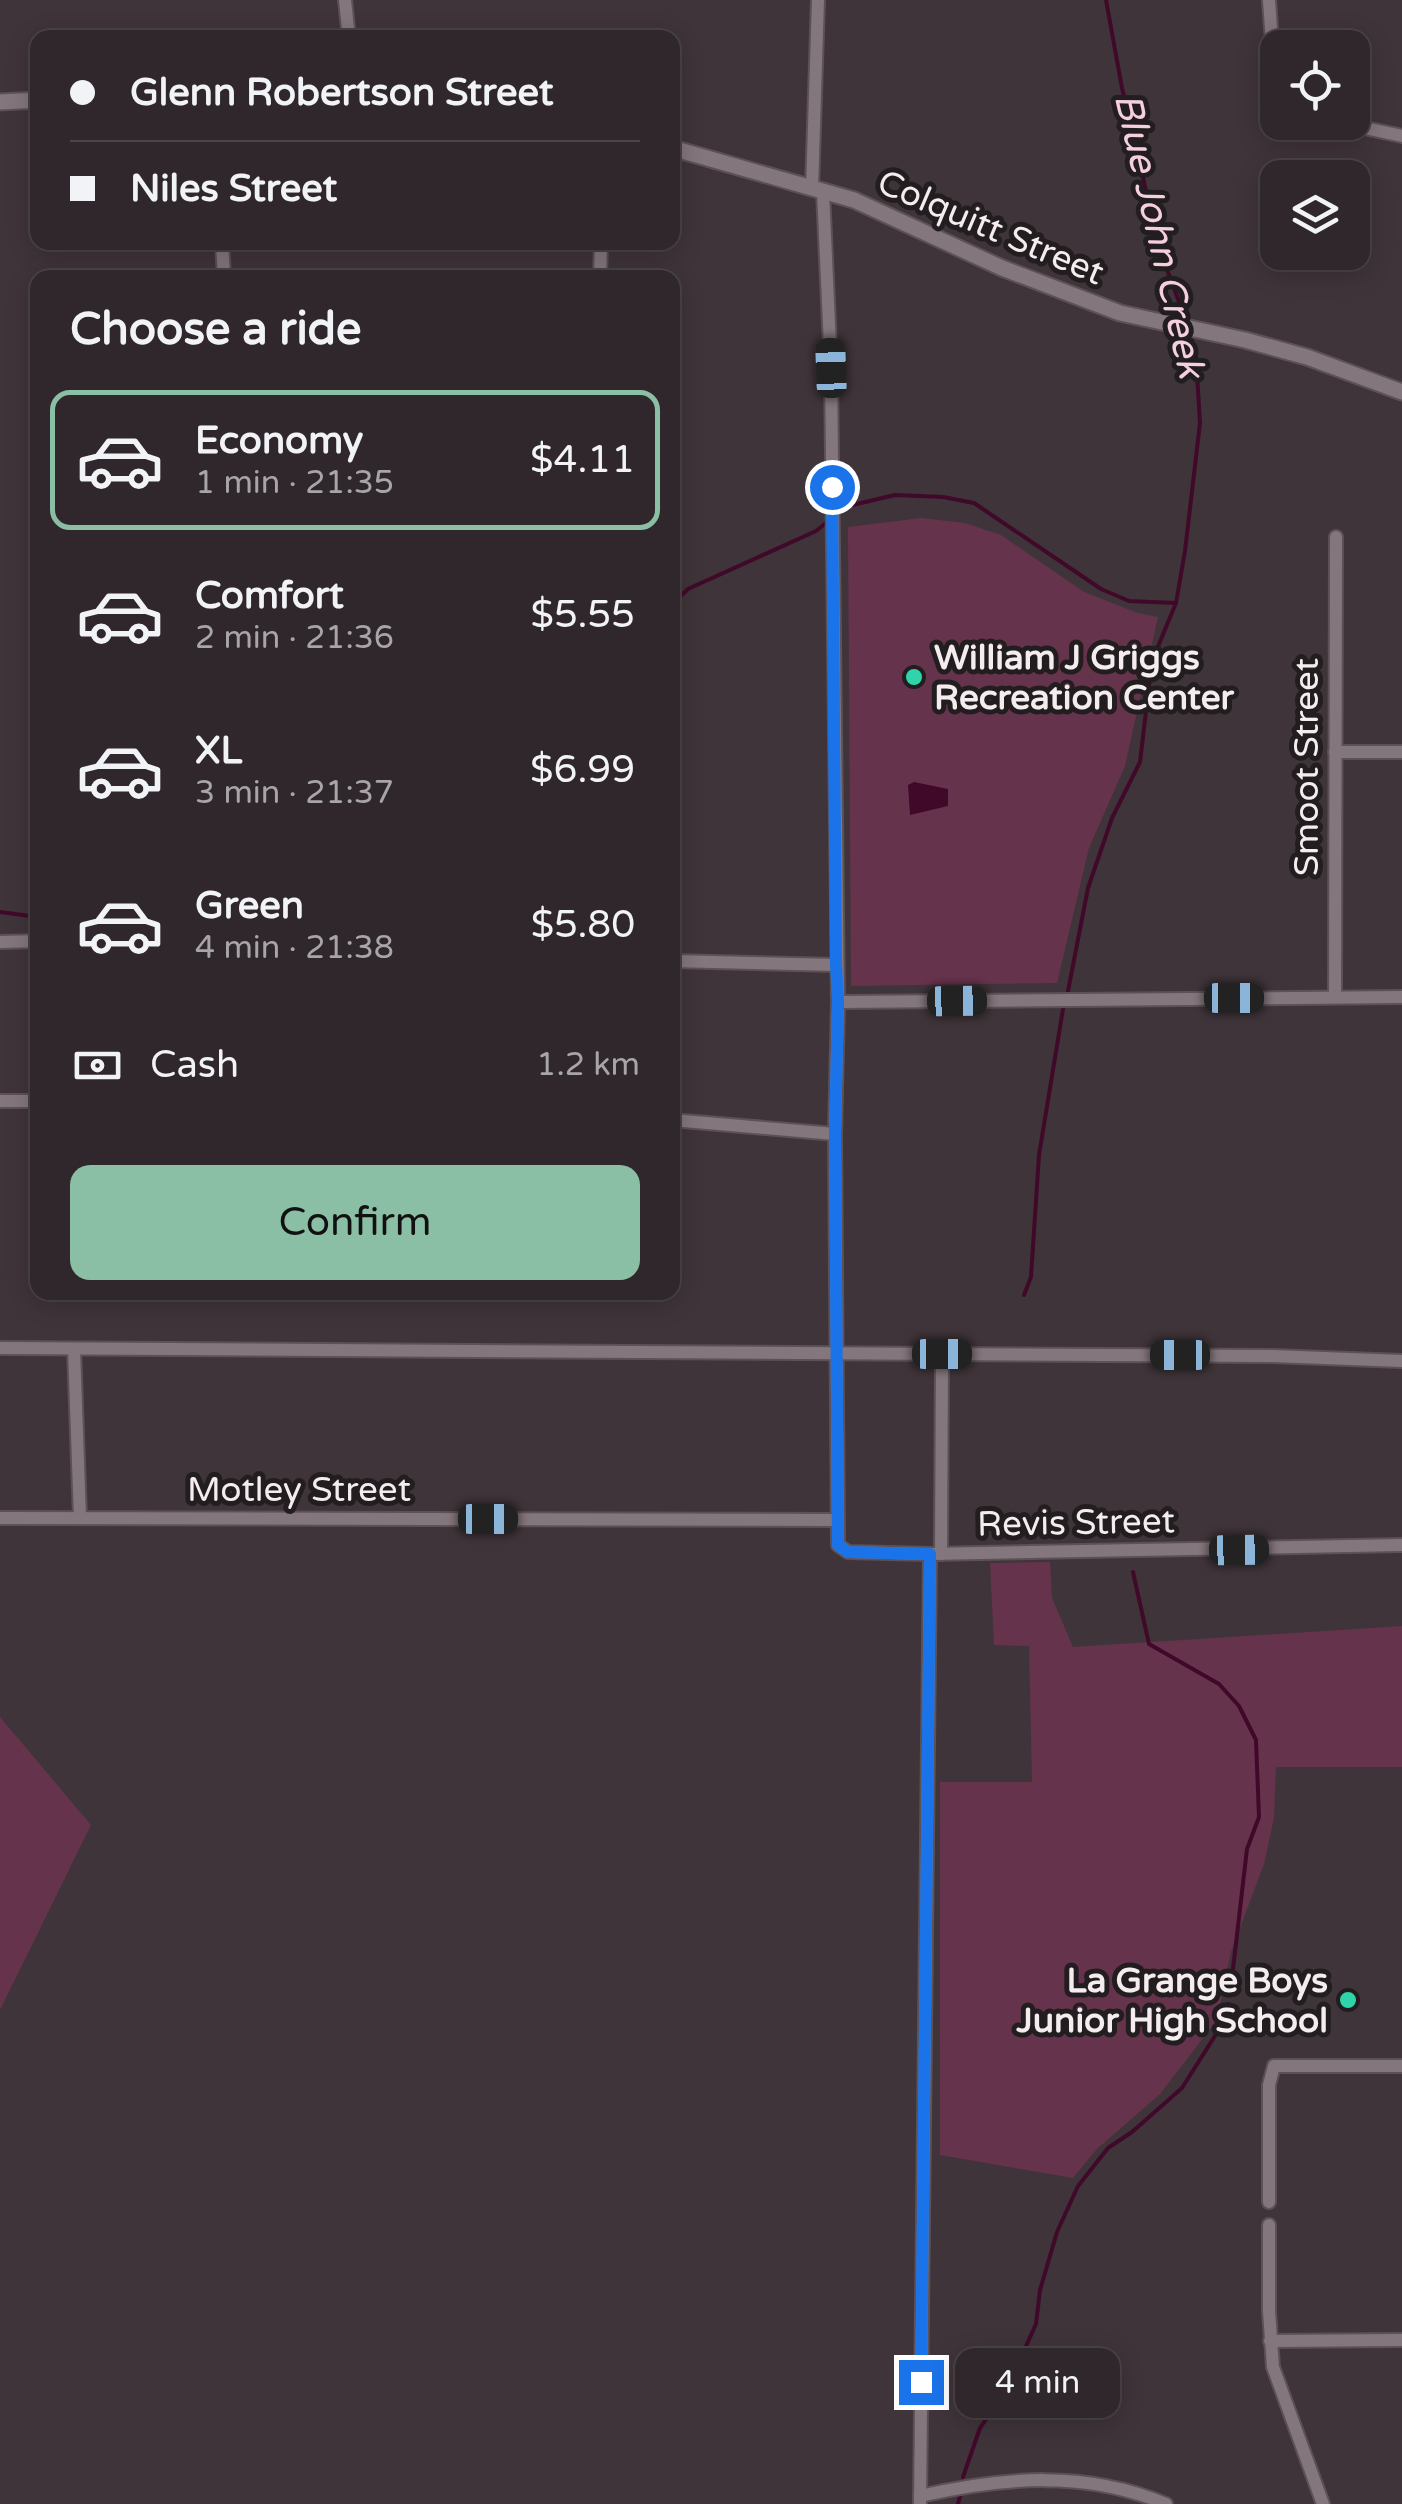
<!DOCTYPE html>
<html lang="en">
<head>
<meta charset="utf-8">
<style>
  body { margin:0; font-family:"Varela Round",sans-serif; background:#3b3337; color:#f1f3f6; height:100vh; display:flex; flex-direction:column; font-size:38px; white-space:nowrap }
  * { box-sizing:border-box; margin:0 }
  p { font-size:32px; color:#a7a5a9 }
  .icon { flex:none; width:55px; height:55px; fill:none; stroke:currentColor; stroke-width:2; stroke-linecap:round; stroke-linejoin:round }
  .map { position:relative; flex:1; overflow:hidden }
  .side { position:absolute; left:30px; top:270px; width:650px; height:1030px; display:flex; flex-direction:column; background:#2f272b; border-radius:20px; box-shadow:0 5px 25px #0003,0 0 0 2px #4a4447 }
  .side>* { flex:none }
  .guide { position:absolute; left:30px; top:30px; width:650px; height:220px; border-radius:20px; box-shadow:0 5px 25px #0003,0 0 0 2px #4a4447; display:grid; align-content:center; height:220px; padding:0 40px; background:#2f272b }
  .buttons { position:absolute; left:1260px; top:30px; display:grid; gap:20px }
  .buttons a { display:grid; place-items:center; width:110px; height:110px; border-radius:20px; background:#2f272b; box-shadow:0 5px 25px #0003,0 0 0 2px #4a4447; font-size:50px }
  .end { position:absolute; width:45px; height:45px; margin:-22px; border:12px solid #1a73e8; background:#fff; box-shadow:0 0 0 5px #fff }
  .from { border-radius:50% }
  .bubble { position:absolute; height:70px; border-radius:20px; background:#2f272b; box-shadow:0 5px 25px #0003,0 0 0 2px #4a4447; font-size:32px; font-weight:600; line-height:70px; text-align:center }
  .car { position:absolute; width:30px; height:60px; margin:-30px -15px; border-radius:12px; box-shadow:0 0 8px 2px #0007; background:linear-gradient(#222 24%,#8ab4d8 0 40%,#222 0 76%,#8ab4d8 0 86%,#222 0) }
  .guide b { display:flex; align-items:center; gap:35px; height:95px; font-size:38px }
  .guide b+b { border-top:2px solid #4a4447 }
  .guide i { width:25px; height:25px; background:#f1f3f6 }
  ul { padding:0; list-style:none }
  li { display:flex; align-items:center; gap:30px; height:140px; margin:0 20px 15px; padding:0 20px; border:5px solid transparent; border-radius:20px }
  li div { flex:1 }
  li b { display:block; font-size:38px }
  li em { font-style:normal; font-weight:600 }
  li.current { border-color:#8abfa5 }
  li>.icon { width:90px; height:90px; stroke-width:1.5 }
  h2 { padding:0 40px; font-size:45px; line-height:120px }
  .pay { display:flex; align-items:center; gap:25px; height:110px; padding:0 40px; font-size:38px }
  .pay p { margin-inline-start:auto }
  .cta { display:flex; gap:20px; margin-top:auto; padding:20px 40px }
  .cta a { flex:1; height:115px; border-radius:20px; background:#8abfa5; color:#111; font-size:40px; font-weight:600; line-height:115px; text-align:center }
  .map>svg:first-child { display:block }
</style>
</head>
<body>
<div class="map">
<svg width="1402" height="2504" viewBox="0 0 1402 2504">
  <rect width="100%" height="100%" fill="#3f3439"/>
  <g fill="#66334c">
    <path d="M921,518L965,523L1001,535L1084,592L1138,613L1158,617L1125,766L1089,848L1057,983L851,986L848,527Z"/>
    <path d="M1050,1562L1052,1598L1073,1647L1402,1626V1767H1276L1274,1818L1264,1864L1231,1952L1217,2020L1160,2094L1097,2149L1073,2178L940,2155V1782H1032L1029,1646L994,1645L990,1563Z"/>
    <path d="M0,1717L91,1825L0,2010Z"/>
  </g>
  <path fill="#410929" d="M914,782L948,789V806L910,815L908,785Z"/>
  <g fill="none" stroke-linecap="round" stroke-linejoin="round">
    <g stroke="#410929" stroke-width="4">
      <path d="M1106,0L1122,88L1160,251L1187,323"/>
      <path d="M838,512L844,507L895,495L943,497L974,503L1101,589L1129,601L1176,603"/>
      <path d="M672,604L688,589L816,531L827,522"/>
      <path d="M0,912L38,917"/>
      <path d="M1068,991L1088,888L1112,818L1140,762L1152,661L1176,603L1185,551L1200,423L1196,358L1190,332"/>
      <path d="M1024,1295L1031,1277L1039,1155L1063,1009"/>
      <path d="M1133,1572L1149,1644L1219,1684L1239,1706L1256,1740L1259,1817L1247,1849L1231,1986"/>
      <path d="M963,2477L980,2428L1007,2388L1036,2324L1040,2290L1057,2232L1078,2186L1108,2148L1132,2132L1182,2088L1225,2020L1228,2004"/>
      <path d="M958,2504L960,2496"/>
    </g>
    <defs>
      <g id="minor">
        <path d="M345,0L349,38"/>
        <path d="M1269,0L1272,42L1278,57"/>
        <path d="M1336,122L1402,136"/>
        <path d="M812,189L818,0"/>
        <path d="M823,192L831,368L838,1002L835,1134L838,1545L848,1552L930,1554L1402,1545"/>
        <path d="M222,242L224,278"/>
        <path d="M600,278L601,242"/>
        <path d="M1335,752H1402"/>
        <path d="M0,942L38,941"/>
        <path d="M672,961L836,965"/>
        <path d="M1335,997L1336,537"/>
        <path d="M838,1002L1402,997"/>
        <path d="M0,1101H38"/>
        <path d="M672,1120L835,1134"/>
        <path d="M0,1348L1272,1356L1402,1361"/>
        <path d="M74,1349L80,1518"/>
        <path d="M0,1518L838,1520"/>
        <path d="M941,1554L942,1354"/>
        <path d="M1269,2202V2085L1274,2066H1402"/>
        <path d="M1269,2225V2311L1273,2367L1323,2504"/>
        <path d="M1270,2341L1402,2340"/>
        <path d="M920,2496C1003,2477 1086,2470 1166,2504"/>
        <path d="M920,2504L930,1554"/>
      </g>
      <g id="tertiary">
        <path d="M0,102L38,100"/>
        <path d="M672,148L854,200L1002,268L1120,313L1245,340L1307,357L1402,392"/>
      </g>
    </defs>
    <use href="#minor" stroke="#5c5156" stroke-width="16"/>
    <use href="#tertiary" stroke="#5c5156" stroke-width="19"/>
    <use href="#minor" stroke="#83767c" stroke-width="12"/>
    <use href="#tertiary" stroke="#83767c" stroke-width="15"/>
  </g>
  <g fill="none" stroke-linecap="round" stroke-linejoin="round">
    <path stroke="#1a73e8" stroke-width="12" d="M832,487L836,965L838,1002L835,1134L838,1545L848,1552L930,1554L921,2382"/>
  </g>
  <g fill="#2fd4aa" stroke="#221d1f" stroke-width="4">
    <circle cx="914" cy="677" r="10"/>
    <circle cx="1348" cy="2000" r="10"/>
  </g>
  <g text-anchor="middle" stroke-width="10" stroke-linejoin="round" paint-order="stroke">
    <g font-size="35" fill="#f4ecef" stroke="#221d1f">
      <text transform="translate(991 227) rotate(23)" y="12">Colquitt Street</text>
      <text transform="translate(1306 767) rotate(-90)" y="12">Smoot Street</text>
      <text x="299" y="1501">Motley Street</text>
      <text transform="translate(1076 1522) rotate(-1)" y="12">Revis Street</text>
    </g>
    <g font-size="35" font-weight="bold" fill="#f4ecef" stroke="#221d1f" text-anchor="start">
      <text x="934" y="669">William J Griggs<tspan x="934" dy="40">Recreation Center</tspan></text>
      <text x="1328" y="1992" text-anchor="end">La Grange Boys<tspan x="1328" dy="40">Junior High School</tspan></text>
    </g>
    <g font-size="38" font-style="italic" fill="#f5cedf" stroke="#221d1f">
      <text transform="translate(1160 235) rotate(77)" y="13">Blue John Creek</text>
    </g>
  </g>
</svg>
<div class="buttons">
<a><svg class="icon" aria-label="locate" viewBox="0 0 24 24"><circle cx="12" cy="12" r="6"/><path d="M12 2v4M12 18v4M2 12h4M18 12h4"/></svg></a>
<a><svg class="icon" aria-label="layers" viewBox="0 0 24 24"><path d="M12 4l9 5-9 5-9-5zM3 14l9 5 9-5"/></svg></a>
</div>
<i class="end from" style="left:832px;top:487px"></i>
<i class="end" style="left:921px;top:2382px"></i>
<div class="bubble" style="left:955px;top:2348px;width:165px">4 min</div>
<i class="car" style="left:831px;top:368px;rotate:358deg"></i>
<i class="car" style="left:1234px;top:998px;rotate:90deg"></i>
<i class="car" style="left:957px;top:1001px;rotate:89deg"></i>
<i class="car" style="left:942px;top:1354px;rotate:90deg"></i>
<i class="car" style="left:1180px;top:1355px;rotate:270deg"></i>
<i class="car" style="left:488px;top:1519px;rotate:90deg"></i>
<i class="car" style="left:1239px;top:1550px;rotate:89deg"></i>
<div class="guide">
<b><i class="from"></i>Glenn Robertson Street</b>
<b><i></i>Niles Street</b>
</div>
<section class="side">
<h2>Choose a ride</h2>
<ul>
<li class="current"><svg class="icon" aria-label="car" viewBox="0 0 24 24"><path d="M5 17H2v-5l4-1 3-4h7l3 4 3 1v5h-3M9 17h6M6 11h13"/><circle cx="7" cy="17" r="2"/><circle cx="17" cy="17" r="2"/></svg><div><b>Economy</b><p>1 min · 21:35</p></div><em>$4.11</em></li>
<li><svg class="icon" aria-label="car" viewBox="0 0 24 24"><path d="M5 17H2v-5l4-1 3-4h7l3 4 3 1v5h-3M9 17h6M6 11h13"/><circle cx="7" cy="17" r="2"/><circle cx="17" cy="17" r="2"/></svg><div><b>Comfort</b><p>2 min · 21:36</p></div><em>$5.55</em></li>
<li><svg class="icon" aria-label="car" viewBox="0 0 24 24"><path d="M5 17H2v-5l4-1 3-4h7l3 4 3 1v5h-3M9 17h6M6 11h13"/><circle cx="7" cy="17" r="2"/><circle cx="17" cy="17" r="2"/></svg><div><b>XL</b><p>3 min · 21:37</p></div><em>$6.99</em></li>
<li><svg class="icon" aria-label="car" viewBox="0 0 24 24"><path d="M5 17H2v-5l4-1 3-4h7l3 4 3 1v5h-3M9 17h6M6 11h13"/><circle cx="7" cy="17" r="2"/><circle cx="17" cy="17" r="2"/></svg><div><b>Green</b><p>4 min · 21:38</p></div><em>$5.80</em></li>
</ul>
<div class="pay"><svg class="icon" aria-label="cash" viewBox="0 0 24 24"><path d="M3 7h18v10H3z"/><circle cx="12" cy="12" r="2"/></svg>Cash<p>1.2 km</p></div>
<div class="cta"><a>Confirm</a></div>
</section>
</div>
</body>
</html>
